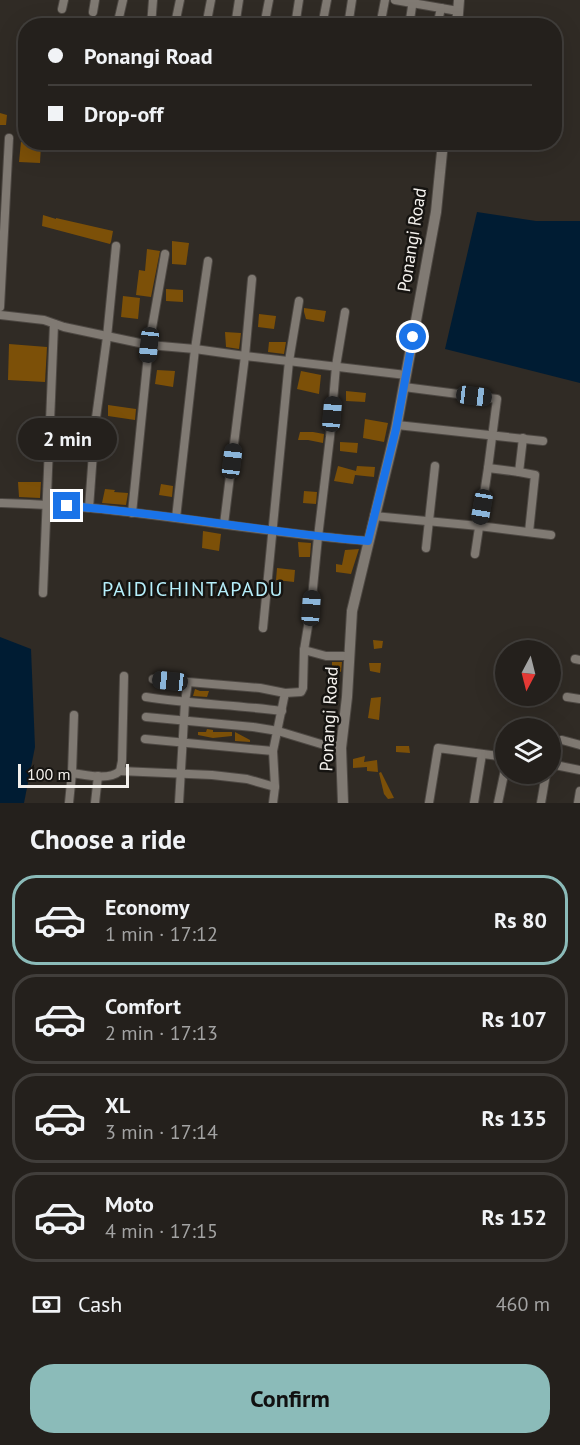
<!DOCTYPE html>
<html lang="en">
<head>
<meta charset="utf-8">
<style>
  body { margin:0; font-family:"PT Sans",sans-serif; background:#302d29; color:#f1f3f6; height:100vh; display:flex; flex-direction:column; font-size:22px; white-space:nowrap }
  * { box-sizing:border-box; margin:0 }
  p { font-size:20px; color:#a3a3a3 }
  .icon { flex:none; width:33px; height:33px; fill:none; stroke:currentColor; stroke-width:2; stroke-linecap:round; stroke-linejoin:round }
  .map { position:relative; height:803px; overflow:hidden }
  .panel { display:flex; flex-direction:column; background:#24201c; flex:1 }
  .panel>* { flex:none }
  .top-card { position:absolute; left:18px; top:18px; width:544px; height:132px; border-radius:24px; box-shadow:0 6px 24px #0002,0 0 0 2px #413e3b; display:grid; align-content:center; height:132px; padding:0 30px; background:#24201c }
  .needle { width:39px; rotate:187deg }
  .buttons { position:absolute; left:495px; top:640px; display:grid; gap:12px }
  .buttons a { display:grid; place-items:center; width:66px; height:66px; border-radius:50%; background:#24201c; box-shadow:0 6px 24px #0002,0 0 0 2px #413e3b; font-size:30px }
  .scale { position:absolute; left:18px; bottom:15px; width:111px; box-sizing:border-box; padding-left:6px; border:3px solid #f3f0ec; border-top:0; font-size:16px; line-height:21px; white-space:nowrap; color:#f3f0ec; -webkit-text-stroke:4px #161411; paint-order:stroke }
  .end { position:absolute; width:27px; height:27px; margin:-14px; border:8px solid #1a73e8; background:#fff; box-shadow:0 0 0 3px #fff }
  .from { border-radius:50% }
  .bubble { position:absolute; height:42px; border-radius:21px; background:#24201c; box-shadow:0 6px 24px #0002,0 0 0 2px #413e3b; font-size:20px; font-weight:700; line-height:42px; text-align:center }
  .car { position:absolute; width:18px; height:36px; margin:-18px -9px; border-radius:8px; box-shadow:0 0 4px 2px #0007; background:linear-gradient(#222 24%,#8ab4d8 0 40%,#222 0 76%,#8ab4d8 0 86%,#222 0) }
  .top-card b { display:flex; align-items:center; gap:21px; height:57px; font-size:22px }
  .top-card b+b { border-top:2px solid #413e3b }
  .top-card i { width:15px; height:15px; background:#f1f3f6 }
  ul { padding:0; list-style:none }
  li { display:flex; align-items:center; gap:18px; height:90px; margin:0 12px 9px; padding:0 18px; border:3px solid #413e3b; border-radius:24px }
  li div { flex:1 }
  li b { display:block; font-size:22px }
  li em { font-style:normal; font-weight:700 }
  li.current { border-color:#8bbbb9 }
  li>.icon { width:54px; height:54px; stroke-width:1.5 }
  h2 { padding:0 30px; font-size:27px; line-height:72px }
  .pay { display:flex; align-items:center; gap:15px; height:66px; padding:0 30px; font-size:22px }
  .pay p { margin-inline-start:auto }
  .cta { display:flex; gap:12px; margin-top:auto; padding:12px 30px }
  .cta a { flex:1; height:69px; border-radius:24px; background:#8bbbb9; color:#111; font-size:24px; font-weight:700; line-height:69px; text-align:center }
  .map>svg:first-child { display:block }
</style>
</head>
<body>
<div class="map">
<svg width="580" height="803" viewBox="0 0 580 803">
  <rect width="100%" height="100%" fill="#302b25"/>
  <g fill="#001c33">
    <path d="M477,212L536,221H580V383L445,349Z"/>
    <path d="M0,637L31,649L35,747L24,803H0Z"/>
  </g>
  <g fill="#7c5008">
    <path d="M0,113L7,115L6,125H0Z"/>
    <path d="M21,142L41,144L40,163L19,162Z"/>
    <path d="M43,215L56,219V218L113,231L111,242L110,244L42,226Z"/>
    <path d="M172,241L189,243L186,265L172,264Z"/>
    <path d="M147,249L160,251L151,297L136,295L139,270L145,271Z"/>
    <path d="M166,289L183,290V302L166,301Z"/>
    <path d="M123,296L140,298L138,319L121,317Z"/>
    <path d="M304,308L326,311L324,322L306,319L304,312Z"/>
    <path d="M259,314L276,316L274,329L258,327Z"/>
    <path d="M225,332L241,333L239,349L226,347Z"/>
    <path d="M269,342H286L284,354L268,352Z"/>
    <path d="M9,344L47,347L45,382L8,380Z"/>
    <path d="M157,370L175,371L173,387L155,384Z"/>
    <path d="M301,371L321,375L319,394L297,389Z"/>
    <path d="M346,391L366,393L365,402L346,401Z"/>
    <path d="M108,405L136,409L135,420L108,416Z"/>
    <path d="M365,419L388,423L384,442L363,438Z"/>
    <path d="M25,431H41L39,443H23Z"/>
    <path d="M300,432H313L324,434L323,443L308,440H298Z"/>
    <path d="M340,442L358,443L357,453L340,451Z"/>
    <path d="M338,466L356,471L357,466L375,467L374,477L355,475L353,484L334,481Z"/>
    <path d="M18,482H41L40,498L19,497Z"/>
    <path d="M161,484L173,486L172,497L159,495Z"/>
    <path d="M105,489L115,490L114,492L128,493L126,505L102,503Z"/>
    <path d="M304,491L317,492L316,504L303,503Z"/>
    <path d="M203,531L221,534L219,551L202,548Z"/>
    <path d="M298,542L311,543L310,557H299Z"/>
    <path d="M359,549L351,574L336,572V564L342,565L345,550Z"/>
    <path d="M277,568L295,570L294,582L276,580Z"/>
    <path d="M373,640L383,641L382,648L374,649Z"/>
    <path d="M332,662H342L341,672L332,671Z"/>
    <path d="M369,663H381L380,673L370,671Z"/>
    <path d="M195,689L200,691H209L207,697L193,696Z"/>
    <path d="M381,697L379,720L368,718L371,698Z"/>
    <path d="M207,729L213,730V732H232V736L213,738L198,735V732H206Z"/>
    <path d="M235,732L250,740V742L235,741Z"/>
    <path d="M396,746H409L410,753L396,752Z"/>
    <path d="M365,756L364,762L377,760L378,772L367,771V767L353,768V759Z"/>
    <path d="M381,772L394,798L388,799L384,794L379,773Z"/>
  </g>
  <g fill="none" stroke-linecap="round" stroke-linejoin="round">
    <defs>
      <g id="minor">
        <path d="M395,0L458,11"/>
        <path d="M62,9L64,0"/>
        <path d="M93,12L95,0"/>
        <path d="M175,24L180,0"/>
        <path d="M117,26L123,0"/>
        <path d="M151,26L153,0"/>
        <path d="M206,26L211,0"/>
        <path d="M235,26L239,0"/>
        <path d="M264,26L269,0"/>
        <path d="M295,26L299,0"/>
        <path d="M322,26L327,0"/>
        <path d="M348,26L352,0"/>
        <path d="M380,26L385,0"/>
        <path d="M409,26L413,0"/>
        <path d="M437,26L441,8"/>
        <path d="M0,307L9,138"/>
        <path d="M0,315L44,320L64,327L149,345L195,349L245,356L406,375"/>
        <path d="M404,387L497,399L488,468L475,554"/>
        <path d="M397,425L543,441"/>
        <path d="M488,468L519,472L523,438"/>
        <path d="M519,472L535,475L529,532"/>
        <path d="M0,503C30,504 61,505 91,508C184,517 275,534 368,541"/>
        <path d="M89,508L95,425L107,337L116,246"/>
        <path d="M132,513L149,345L165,254"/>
        <path d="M374,516L479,526L551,535"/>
        <path d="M176,518L195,349L208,261"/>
        <path d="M224,524L245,356L252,279"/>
        <path d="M426,548L435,466"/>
        <path d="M43,593L54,324"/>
        <path d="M263,628L289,361L299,301"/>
        <path d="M304,650L311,608L318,537L330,437L336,366L345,312"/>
        <path d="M575,659L580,660"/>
        <path d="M153,679L260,688L285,693L273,751L275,787L273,803"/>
        <path d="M285,693L301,692L303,688L304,650L326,656H349"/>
        <path d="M146,697C191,704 237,705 282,711"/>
        <path d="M567,697L580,699"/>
        <path d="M146,717L253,727L278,731L321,744L342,746"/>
        <path d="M145,739L273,751"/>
        <path d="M550,758C553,751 554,742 562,740L580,745"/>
        <path d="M550,764L580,770"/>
        <path d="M120,771L212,775L247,779L275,787"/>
        <path d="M72,773L74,715"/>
        <path d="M69,803L72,773C87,775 108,781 120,771L122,761L124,676"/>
        <path d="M95,803L98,776"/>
        <path d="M179,803L185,702L188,682"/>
        <path d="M429,803L438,748L506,757"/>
        <path d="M474,803L482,754"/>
        <path d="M498,803L506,765"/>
        <path d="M541,803L546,774"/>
        <path d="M578,803L580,791"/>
      </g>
      <g id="tertiary">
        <path d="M457,26L459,0"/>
        <path d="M343,803L341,748L347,697L352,611L396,429L436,212L443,142"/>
      </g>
    </defs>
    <use href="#minor" stroke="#4d4843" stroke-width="10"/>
    <use href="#tertiary" stroke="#4d4843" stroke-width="12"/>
    <use href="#minor" stroke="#807a73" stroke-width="8"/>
    <use href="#tertiary" stroke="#807a73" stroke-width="10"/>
  </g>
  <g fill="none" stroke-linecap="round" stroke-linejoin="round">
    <path stroke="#1a73e8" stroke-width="8" d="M67,506C168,513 267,533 368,541L396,429L413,337"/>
  </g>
  <g text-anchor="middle" stroke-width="5" stroke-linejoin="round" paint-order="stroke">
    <g font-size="18" fill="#f3f0ec" stroke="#161411">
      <text transform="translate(412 240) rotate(-81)" y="6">Ponangi Road</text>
      <text transform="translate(329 719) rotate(-87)" y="6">Ponangi Road</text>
    </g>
    <g font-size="20" letter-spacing="1.5" fill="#b6effb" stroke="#161411">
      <text x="193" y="596">PAIDICHINTAPADU</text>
    </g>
  </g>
</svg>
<div class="buttons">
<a><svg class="needle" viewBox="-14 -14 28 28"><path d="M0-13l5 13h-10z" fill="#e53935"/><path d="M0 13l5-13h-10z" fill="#a3a3a3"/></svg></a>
<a><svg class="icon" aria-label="layers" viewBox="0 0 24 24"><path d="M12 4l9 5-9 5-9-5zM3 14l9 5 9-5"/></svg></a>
</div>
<div class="scale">100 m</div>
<i class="end from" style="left:413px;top:337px"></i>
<i class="end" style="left:67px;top:506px"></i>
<div class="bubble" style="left:18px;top:418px;width:99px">2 min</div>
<i class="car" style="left:149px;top:345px;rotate:186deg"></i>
<i class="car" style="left:474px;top:396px;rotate:97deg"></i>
<i class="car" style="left:332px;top:414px;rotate:5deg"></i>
<i class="car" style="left:232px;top:461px;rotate:7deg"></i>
<i class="car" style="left:482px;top:507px;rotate:190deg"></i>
<i class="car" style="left:311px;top:608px;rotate:4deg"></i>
<i class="car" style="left:170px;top:681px;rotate:276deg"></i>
<div class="top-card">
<b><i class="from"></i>Ponangi Road</b>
<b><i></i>Drop-off</b>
</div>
</div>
<section class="panel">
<h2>Choose a ride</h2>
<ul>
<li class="current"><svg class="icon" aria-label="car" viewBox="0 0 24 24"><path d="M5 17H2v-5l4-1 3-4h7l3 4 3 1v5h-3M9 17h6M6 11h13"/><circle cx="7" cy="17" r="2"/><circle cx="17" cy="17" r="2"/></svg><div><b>Economy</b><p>1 min · 17:12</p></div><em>Rs 80</em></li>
<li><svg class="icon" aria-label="car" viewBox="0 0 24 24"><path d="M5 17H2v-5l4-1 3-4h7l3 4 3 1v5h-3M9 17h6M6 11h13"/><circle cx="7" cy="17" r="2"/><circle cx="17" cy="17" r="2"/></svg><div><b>Comfort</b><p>2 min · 17:13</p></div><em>Rs 107</em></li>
<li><svg class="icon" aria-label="car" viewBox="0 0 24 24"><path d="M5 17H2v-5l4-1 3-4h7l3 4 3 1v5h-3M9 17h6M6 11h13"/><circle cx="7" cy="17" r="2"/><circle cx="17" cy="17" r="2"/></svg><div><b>XL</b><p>3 min · 17:14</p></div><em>Rs 135</em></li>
<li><svg class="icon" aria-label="car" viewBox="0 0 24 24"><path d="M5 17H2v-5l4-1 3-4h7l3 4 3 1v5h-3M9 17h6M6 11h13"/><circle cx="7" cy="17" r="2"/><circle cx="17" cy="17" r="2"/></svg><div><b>Moto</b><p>4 min · 17:15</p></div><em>Rs 152</em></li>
</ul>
<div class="pay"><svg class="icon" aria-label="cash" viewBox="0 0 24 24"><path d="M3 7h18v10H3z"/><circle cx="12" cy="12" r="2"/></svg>Cash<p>460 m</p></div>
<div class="cta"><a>Confirm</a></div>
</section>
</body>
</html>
